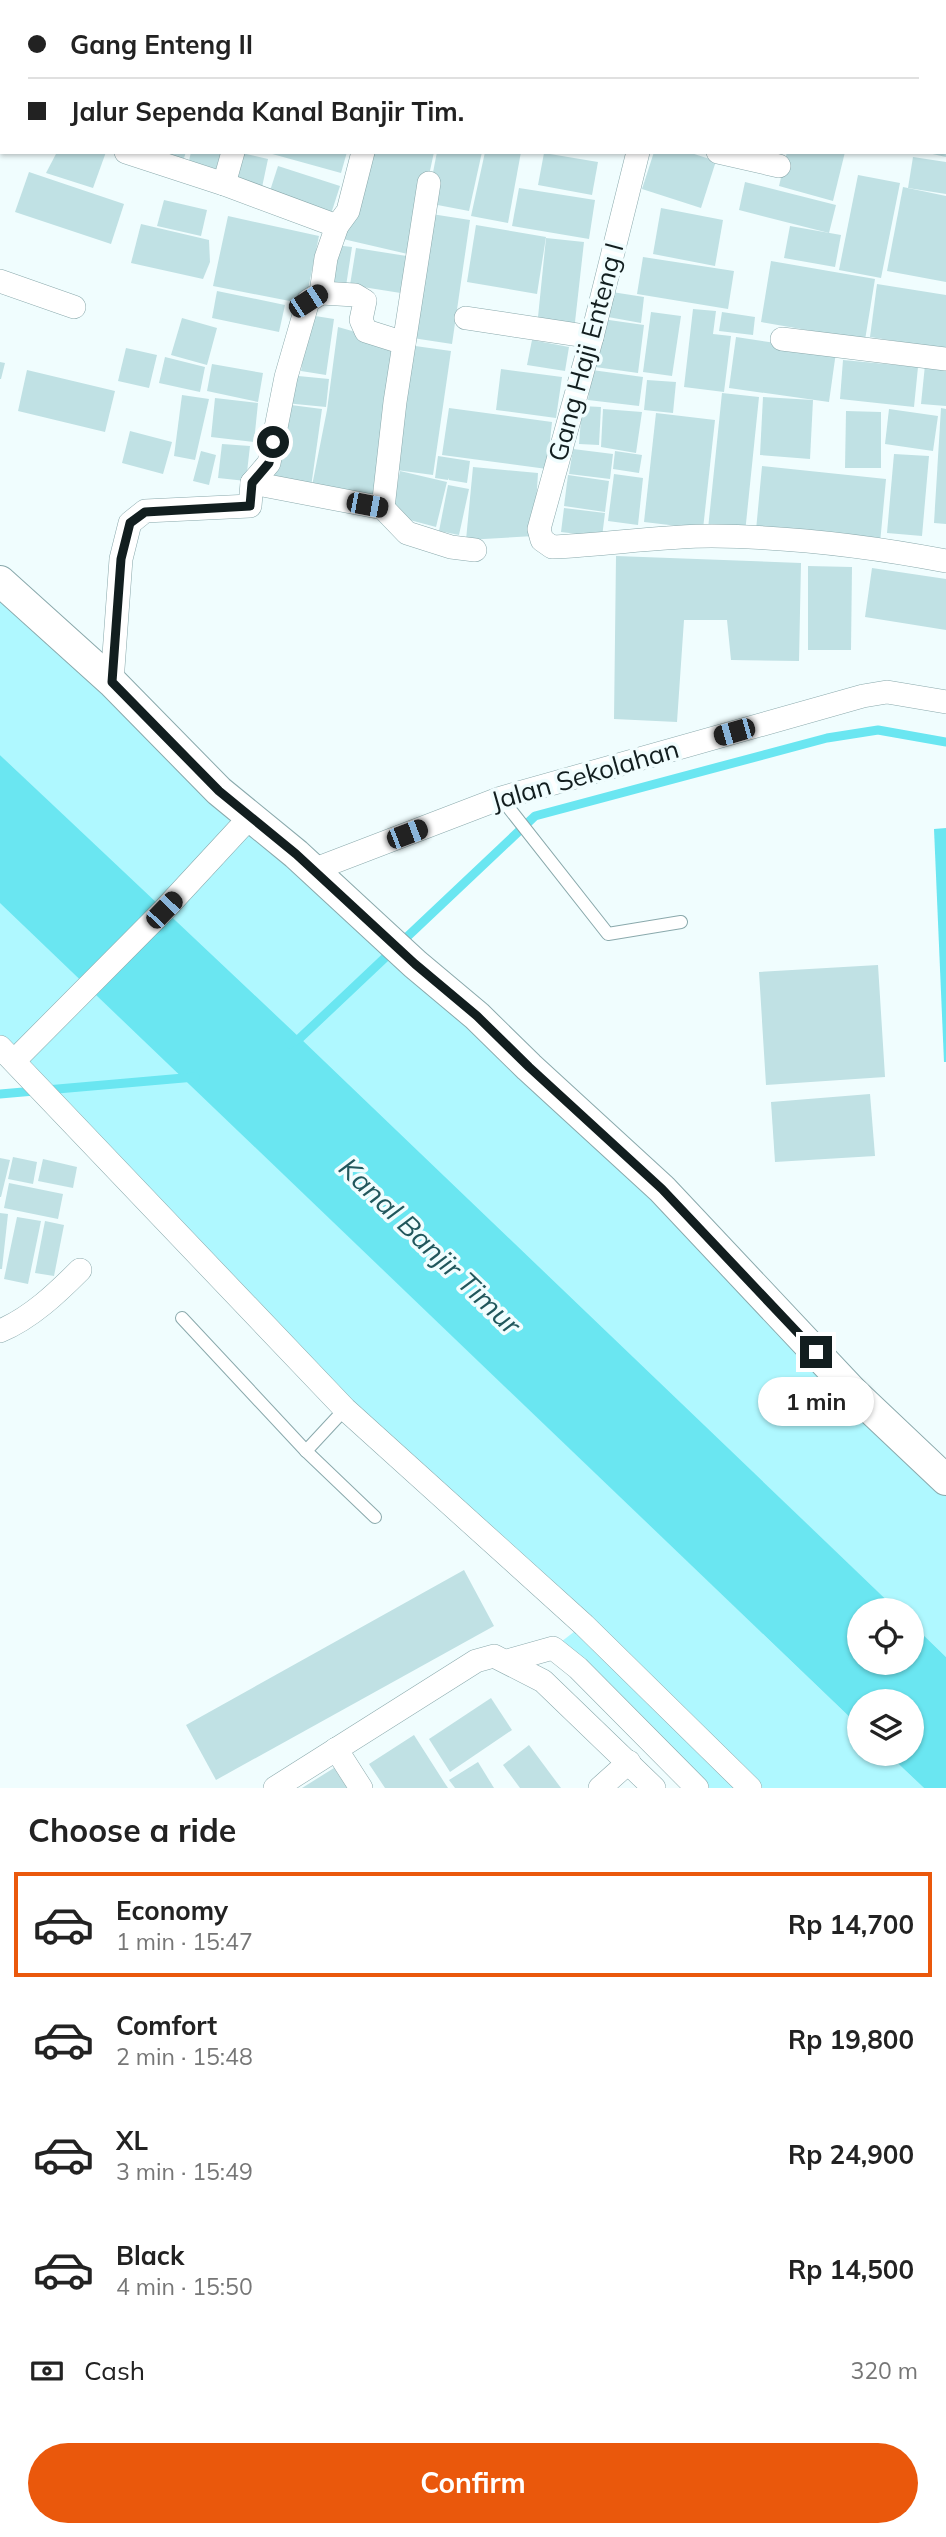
<!DOCTYPE html>
<html lang="en">
<head>
<meta charset="utf-8">
<style>
  body { margin:0; font-family:Mulish,sans-serif; background:#f2f2f2; color:#222; height:100vh; display:flex; flex-direction:column; font-size:26px; white-space:nowrap }
  * { box-sizing:border-box; margin:0 }
  p { font-size:23px; color:#767676 }
  .icon { flex:none; width:38px; height:38px; fill:none; stroke:currentColor; stroke-width:2; stroke-linecap:round; stroke-linejoin:round }
  .map { position:relative; height:1788px; overflow:hidden }
  .side { display:flex; flex-direction:column; background:#fff; flex:1 }
  .side>* { flex:none }
  .banner { position:absolute; left:0px; top:0px; width:947px; height:154px; box-shadow:0 2px 5px #0004; display:grid; align-content:center; height:154px; padding:0 28px; background:#fff }
  .controls { position:absolute; left:847px; top:1598px; display:grid; gap:14px }
  .controls a { display:grid; place-items:center; width:77px; height:77px; border-radius:50%; background:#fff; box-shadow:0 2px 5px #0004; font-size:35px }
  .end { position:absolute; width:32px; height:32px; margin:-16px; border:9px solid #121e1f; background:#fff; box-shadow:0 0 0 4px #fff }
  .from { border-radius:50% }
  .bubble { position:absolute; height:49px; border-radius:24px; background:#fff; box-shadow:0 2px 5px #0004; font-size:23px; font-weight:700; line-height:49px; text-align:center }
  .car { position:absolute; width:21px; height:42px; margin:-21px -10px; border-radius:9px; box-shadow:0 0 5px 2px #0007; background:linear-gradient(#222 24%,#8ab4d8 0 40%,#222 0 76%,#8ab4d8 0 86%,#222 0) }
  .banner b { display:flex; align-items:center; gap:24px; height:66px; font-size:26px }
  .banner b+b { border-top:2px solid #e0e0e0 }
  .banner i { width:18px; height:18px; background:#222 }
  ul { padding:0; list-style:none }
  li { display:flex; align-items:center; gap:21px; height:105px; margin:0 14px 10px; padding:0 14px; border:4px solid transparent; border-radius:0px }
  li div { flex:1 }
  li b { display:block; font-size:26px }
  li em { font-style:normal; font-weight:700 }
  li.current { border-color:#ea580c }
  li>.icon { width:63px; height:63px; stroke-width:1.5 }
  h2 { padding:0 28px; font-size:32px; line-height:84px }
  .pay { display:flex; align-items:center; gap:18px; height:77px; padding:0 28px; font-size:26px }
  .pay p { margin-inline-start:auto }
  .primary-button { display:flex; gap:14px; margin-top:auto; padding:14px 28px }
  .primary-button a { flex:1; height:80px; border-radius:42px; background:#ea580c; color:#fff; font-size:28px; font-weight:700; line-height:80px; text-align:center }
  .map>svg:first-child { display:block }
</style>
</head>
<body>
<div class="map">
<svg width="946" height="1788" viewBox="0 0 946 1788">
  <rect width="100%" height="100%" fill="#f0fdfe"/>
  <g fill="#aff8ff">
    <path d="M0,581L946,1480V1657L912,1624V1610H897L0,755Z"/>
    <path d="M0,902L859,1726V1754H888L924,1788H699L553,1648L583,1625L345,1409L0,1047Z"/>
  </g>
  <g fill="#6ae6f1">
    <path d="M0,755L300,1038L897,1610H859V1662H912V1624L946,1657V1788H924L888,1754H912V1701H859V1726L0,903Z"/>
    <path d="M946,828V1062H944L934,829Z"/>
  </g>
  <g fill="none" stroke-linecap="round" stroke-linejoin="round">
    <g stroke="#6ae6f1" stroke-width="9">
      <path d="M290,1044L300,1038L535,816L827,738L878,730L946,742"/>
      <path d="M0,1094L195,1077"/>
    </g>
  </g>
  <g fill="#c0e1e4">
    <path d="M57,152H106L93,188L46,173Z"/>
    <path d="M145,152H186L182,164Z"/>
    <path d="M191,152H221L214,177L187,169Z"/>
    <path d="M265,152H347L341,173Z"/>
    <path d="M367,152H434L412,255L343,239Z"/>
    <path d="M437,152H482L469,211L427,203Z"/>
    <path d="M485,152H521L508,223L471,216Z"/>
    <path d="M654,152H688L716,161L701,208L642,189Z"/>
    <path d="M787,152H845L833,201L779,186Z"/>
    <path d="M928,152H946V157L928,153Z"/>
    <path d="M242,153L268,159L261,192L235,186Z"/>
    <path d="M544,153L598,162L592,195L538,185Z"/>
    <path d="M913,157L946,162V194L908,188Z"/>
    <path d="M278,166L340,186L330,217L268,197Z"/>
    <path d="M29,172L124,204L111,244L15,212Z"/>
    <path d="M858,175L900,183L881,278L839,270Z"/>
    <path d="M745,182L836,205L829,233L739,210Z"/>
    <path d="M903,187L946,196V282L887,271Z"/>
    <path d="M519,188L595,200L589,239L512,226Z"/>
    <path d="M164,200L207,210L201,236L157,226Z"/>
    <path d="M661,208L723,220L715,266L653,254Z"/>
    <path d="M425,213L470,220L452,344L406,337Z"/>
    <path d="M228,216L319,236L305,304L213,286Z"/>
    <path d="M141,224L209,240L210,262L203,279L131,263Z"/>
    <path d="M476,225L546,237L537,294L467,282Z"/>
    <path d="M790,226L841,235L835,267L784,258Z"/>
    <path d="M546,238L584,242L574,331L537,327Z"/>
    <path d="M335,245L352,247L346,286L329,283Z"/>
    <path d="M356,248L413,257L407,294L350,285Z"/>
    <path d="M643,257L734,271L728,309L637,294Z"/>
    <path d="M771,261L875,279L865,340L761,322Z"/>
    <path d="M877,284L946,295V349L870,337Z"/>
    <path d="M217,291L285,305L279,332L212,318Z"/>
    <path d="M612,292L644,297L641,323L608,317Z"/>
    <path d="M693,309L716,311L713,334L731,336L724,392L684,387Z"/>
    <path d="M651,312L681,316L672,376L643,372Z"/>
    <path d="M722,312L755,317L753,335L719,331Z"/>
    <path d="M309,315L334,319L326,375L301,371Z"/>
    <path d="M182,318L217,328L207,365L171,355Z"/>
    <path d="M602,319L644,325L638,373L595,367Z"/>
    <path d="M338,327L398,344L376,506L311,491L327,410Z"/>
    <path d="M736,337L836,352L829,402L729,388Z"/>
    <path d="M532,340L569,347L565,371L527,365Z"/>
    <path d="M408,345L451,351L433,475L389,469Z"/>
    <path d="M126,348L157,355L149,388L118,381Z"/>
    <path d="M165,357L205,367L200,392L159,383Z"/>
    <path d="M843,360L918,367L914,407L840,399Z"/>
    <path d="M0,362L5,363L1,379H0Z"/>
    <path d="M212,364L263,373L258,402L207,391Z"/>
    <path d="M925,365L946,367V406L921,404Z"/>
    <path d="M501,369L562,377L556,418L496,410Z"/>
    <path d="M27,370L115,391L105,432L18,411Z"/>
    <path d="M592,370L643,377L639,406L588,400Z"/>
    <path d="M288,375L329,379L326,407L285,403Z"/>
    <path d="M647,380L676,382L673,413L644,410Z"/>
    <path d="M722,393L759,397L745,533L708,529Z"/>
    <path d="M182,395L209,399L195,460L174,456Z"/>
    <path d="M763,397L813,400L810,459L760,455Z"/>
    <path d="M215,398L258,403L254,442L211,437Z"/>
    <path d="M283,404L322,409L311,487L272,482Z"/>
    <path d="M582,406L601,407L599,445L579,444Z"/>
    <path d="M449,408L552,422L547,469L442,455Z"/>
    <path d="M941,408L946,409V524L934,523Z"/>
    <path d="M603,409L642,412L636,453L601,447Z"/>
    <path d="M889,409L938,416L933,451L885,444Z"/>
    <path d="M846,411L881,412V468H845Z"/>
    <path d="M656,413L715,420L703,529L644,522Z"/>
    <path d="M130,431L172,442L163,474L122,463Z"/>
    <path d="M222,444L250,446L246,481L218,478Z"/>
    <path d="M573,449L613,454L610,479L569,474Z"/>
    <path d="M201,451L216,455L209,485L193,481Z"/>
    <path d="M615,451L642,455L639,473L613,469Z"/>
    <path d="M894,454L929,456L922,536L887,533Z"/>
    <path d="M438,456L470,461L467,483L449,480L448,478V480L435,478Z"/>
    <path d="M762,466L886,479L880,543L756,530Z"/>
    <path d="M473,467L538,473L534,536L466,540Z"/>
    <path d="M400,471L447,482L436,527L391,515Z"/>
    <path d="M614,474L643,478L638,525L608,521Z"/>
    <path d="M568,475L609,481L605,512L564,506Z"/>
    <path d="M448,485L469,489L459,535L439,531Z"/>
    <path d="M564,508L605,513L602,537L561,532Z"/>
    <path d="M616,556L801,563L799,661L731,660L727,620H684L677,722L614,719Z"/>
    <path d="M808,566L852,567L851,650H808Z"/>
    <path d="M872,568L946,579V630L865,617Z"/>
    <path d="M878,965L885,1077L766,1085L759,972Z"/>
    <path d="M870,1094L875,1156L775,1162L771,1102Z"/>
    <path d="M13,1157L37,1162L33,1184L8,1179Z"/>
    <path d="M0,1158L10,1160L1,1197H0Z"/>
    <path d="M43,1159L77,1167L73,1188L38,1181Z"/>
    <path d="M9,1183L63,1194L58,1219L4,1208Z"/>
    <path d="M0,1213L8,1214L2,1269H0Z"/>
    <path d="M17,1217L41,1221L28,1284L4,1279Z"/>
    <path d="M45,1221L64,1225L54,1276L35,1273Z"/>
    <path d="M464,1570L494,1626L216,1780L186,1725Z"/>
    <path d="M491,1698L512,1730L450,1772L429,1739Z"/>
    <path d="M414,1735L444,1782L448,1788H385L369,1764Z"/>
    <path d="M529,1745L561,1788H520L503,1765Z"/>
    <path d="M478,1762L494,1788H455L449,1780Z"/>
    <path d="M334,1768L347,1788H302Z"/>
  </g>
  <g fill="none" stroke-linecap="round" stroke-linejoin="round">
    <defs>
      <g id="service">
        <path d="M501,798L608,934L681,922"/>
        <path d="M182,1318L306,1451L375,1517"/>
        <path d="M306,1451L345,1409"/>
      </g>
      <g id="minor">
        <path d="M408,2L409,0"/>
        <path d="M675,2V0"/>
        <path d="M126,152L224,184L337,226"/>
        <path d="M638,152L592,337L539,529L542,540L552,547C605,545 659,536 712,536C791,537 868,546 946,561"/>
        <path d="M718,152L779,166"/>
        <path d="M224,184L233,152"/>
        <path d="M0,281L74,307"/>
        <path d="M321,293L355,295L365,301L361,320L366,331L404,343"/>
        <path d="M466,318L592,337"/>
        <path d="M782,339L946,359"/>
        <path d="M252,483L383,508L407,533L451,547L475,550"/>
        <path d="M383,508L395,402L429,183"/>
        <path d="M112,682L121,559L130,523L145,511L250,506L252,483L269,463L286,377L308,301L321,293L326,258L337,226L348,211L363,152"/>
        <path d="M313,870L501,798L863,696L887,692L946,702"/>
        <path d="M0,1047L345,1409L584,1625L750,1788"/>
        <path d="M14,1061L164,910L250,817"/>
        <path d="M0,1331C31,1318 57,1293 80,1270"/>
        <path d="M507,1661L553,1648L578,1668L697,1788"/>
        <path d="M336,1749L361,1788"/>
        <path d="M275,1788L476,1661L494,1656L543,1681L654,1788"/>
        <path d="M600,1788L629,1762"/>
      </g>
      <path id="tertiary" d="M0,581L112,682L219,791L296,854L415,964L477,1016L529,1067L662,1189L854,1393L946,1480"/>
    </defs>
    <use href="#service" stroke="#8aa9ac" stroke-width="14"/>
    <use href="#minor" stroke="#8aa9ac" stroke-width="24"/>
    <use href="#tertiary" stroke="#8aa9ac" stroke-width="32"/>
    <use href="#service" stroke="#fff" stroke-width="12"/>
    <use href="#minor" stroke="#fff" stroke-width="23"/>
    <use href="#tertiary" stroke="#fff" stroke-width="30"/>
  </g>
  <g fill="none" stroke-linecap="round" stroke-linejoin="round">
    <path stroke="#121e1f" stroke-width="9" d="M273,442L269,463L252,483L250,506L145,512L130,523L121,559L112,682L219,791L296,854L415,964L477,1016L529,1067L662,1189L816,1352"/>
  </g>
  <g text-anchor="middle" stroke-width="7" stroke-linejoin="round" paint-order="stroke">
    <g font-size="26" fill="#121e1f" stroke="#f0fdfe">
      <text transform="translate(586 352) rotate(-75)" y="9">Gang Haji Enteng I</text>
      <text transform="translate(585 775) rotate(-16)" y="9">Jalan Sekolahan</text>
    </g>
    <g font-size="28" font-style="italic" fill="#21575c" stroke="#f0fdfe">
      <text transform="translate(430 1246) rotate(44)" y="10">Kanal Banjir Timur</text>
    </g>
  </g>
</svg>
<div class="controls">
<a><svg class="icon" aria-label="locate" viewBox="0 0 24 24"><circle cx="12" cy="12" r="6"/><path d="M12 2v4M12 18v4M2 12h4M18 12h4"/></svg></a>
<a><svg class="icon" aria-label="layers" viewBox="0 0 24 24"><path d="M12 4l9 5-9 5-9-5zM3 14l9 5 9-5"/></svg></a>
</div>
<i class="end from" style="left:273px;top:442px"></i>
<i class="end" style="left:816px;top:1352px"></i>
<div class="bubble" style="left:758px;top:1377px;width:116px">1 min</div>
<i class="car" style="left:308px;top:301px;rotate:57deg"></i>
<i class="car" style="left:367px;top:505px;rotate:101deg"></i>
<i class="car" style="left:734px;top:732px;rotate:254deg"></i>
<i class="car" style="left:407px;top:834px;rotate:69deg"></i>
<i class="car" style="left:164px;top:910px;rotate:44deg"></i>
<div class="banner">
<b><i class="from"></i>Gang Enteng II</b>
<b><i></i>Jalur Sependa Kanal Banjir Tim.</b>
</div>
</div>
<section class="side">
<h2>Choose a ride</h2>
<ul>
<li class="current"><svg class="icon" aria-label="car" viewBox="0 0 24 24"><path d="M5 17H2v-5l4-1 3-4h7l3 4 3 1v5h-3M9 17h6M6 11h13"/><circle cx="7" cy="17" r="2"/><circle cx="17" cy="17" r="2"/></svg><div><b>Economy</b><p>1 min · 15:47</p></div><em>Rp 14,700</em></li>
<li><svg class="icon" aria-label="car" viewBox="0 0 24 24"><path d="M5 17H2v-5l4-1 3-4h7l3 4 3 1v5h-3M9 17h6M6 11h13"/><circle cx="7" cy="17" r="2"/><circle cx="17" cy="17" r="2"/></svg><div><b>Comfort</b><p>2 min · 15:48</p></div><em>Rp 19,800</em></li>
<li><svg class="icon" aria-label="car" viewBox="0 0 24 24"><path d="M5 17H2v-5l4-1 3-4h7l3 4 3 1v5h-3M9 17h6M6 11h13"/><circle cx="7" cy="17" r="2"/><circle cx="17" cy="17" r="2"/></svg><div><b>XL</b><p>3 min · 15:49</p></div><em>Rp 24,900</em></li>
<li><svg class="icon" aria-label="car" viewBox="0 0 24 24"><path d="M5 17H2v-5l4-1 3-4h7l3 4 3 1v5h-3M9 17h6M6 11h13"/><circle cx="7" cy="17" r="2"/><circle cx="17" cy="17" r="2"/></svg><div><b>Black</b><p>4 min · 15:50</p></div><em>Rp 14,500</em></li>
</ul>
<div class="pay"><svg class="icon" aria-label="cash" viewBox="0 0 24 24"><path d="M3 7h18v10H3z"/><circle cx="12" cy="12" r="2"/></svg>Cash<p>320 m</p></div>
<div class="primary-button"><a>Confirm</a></div>
</section>
</body>
</html>
